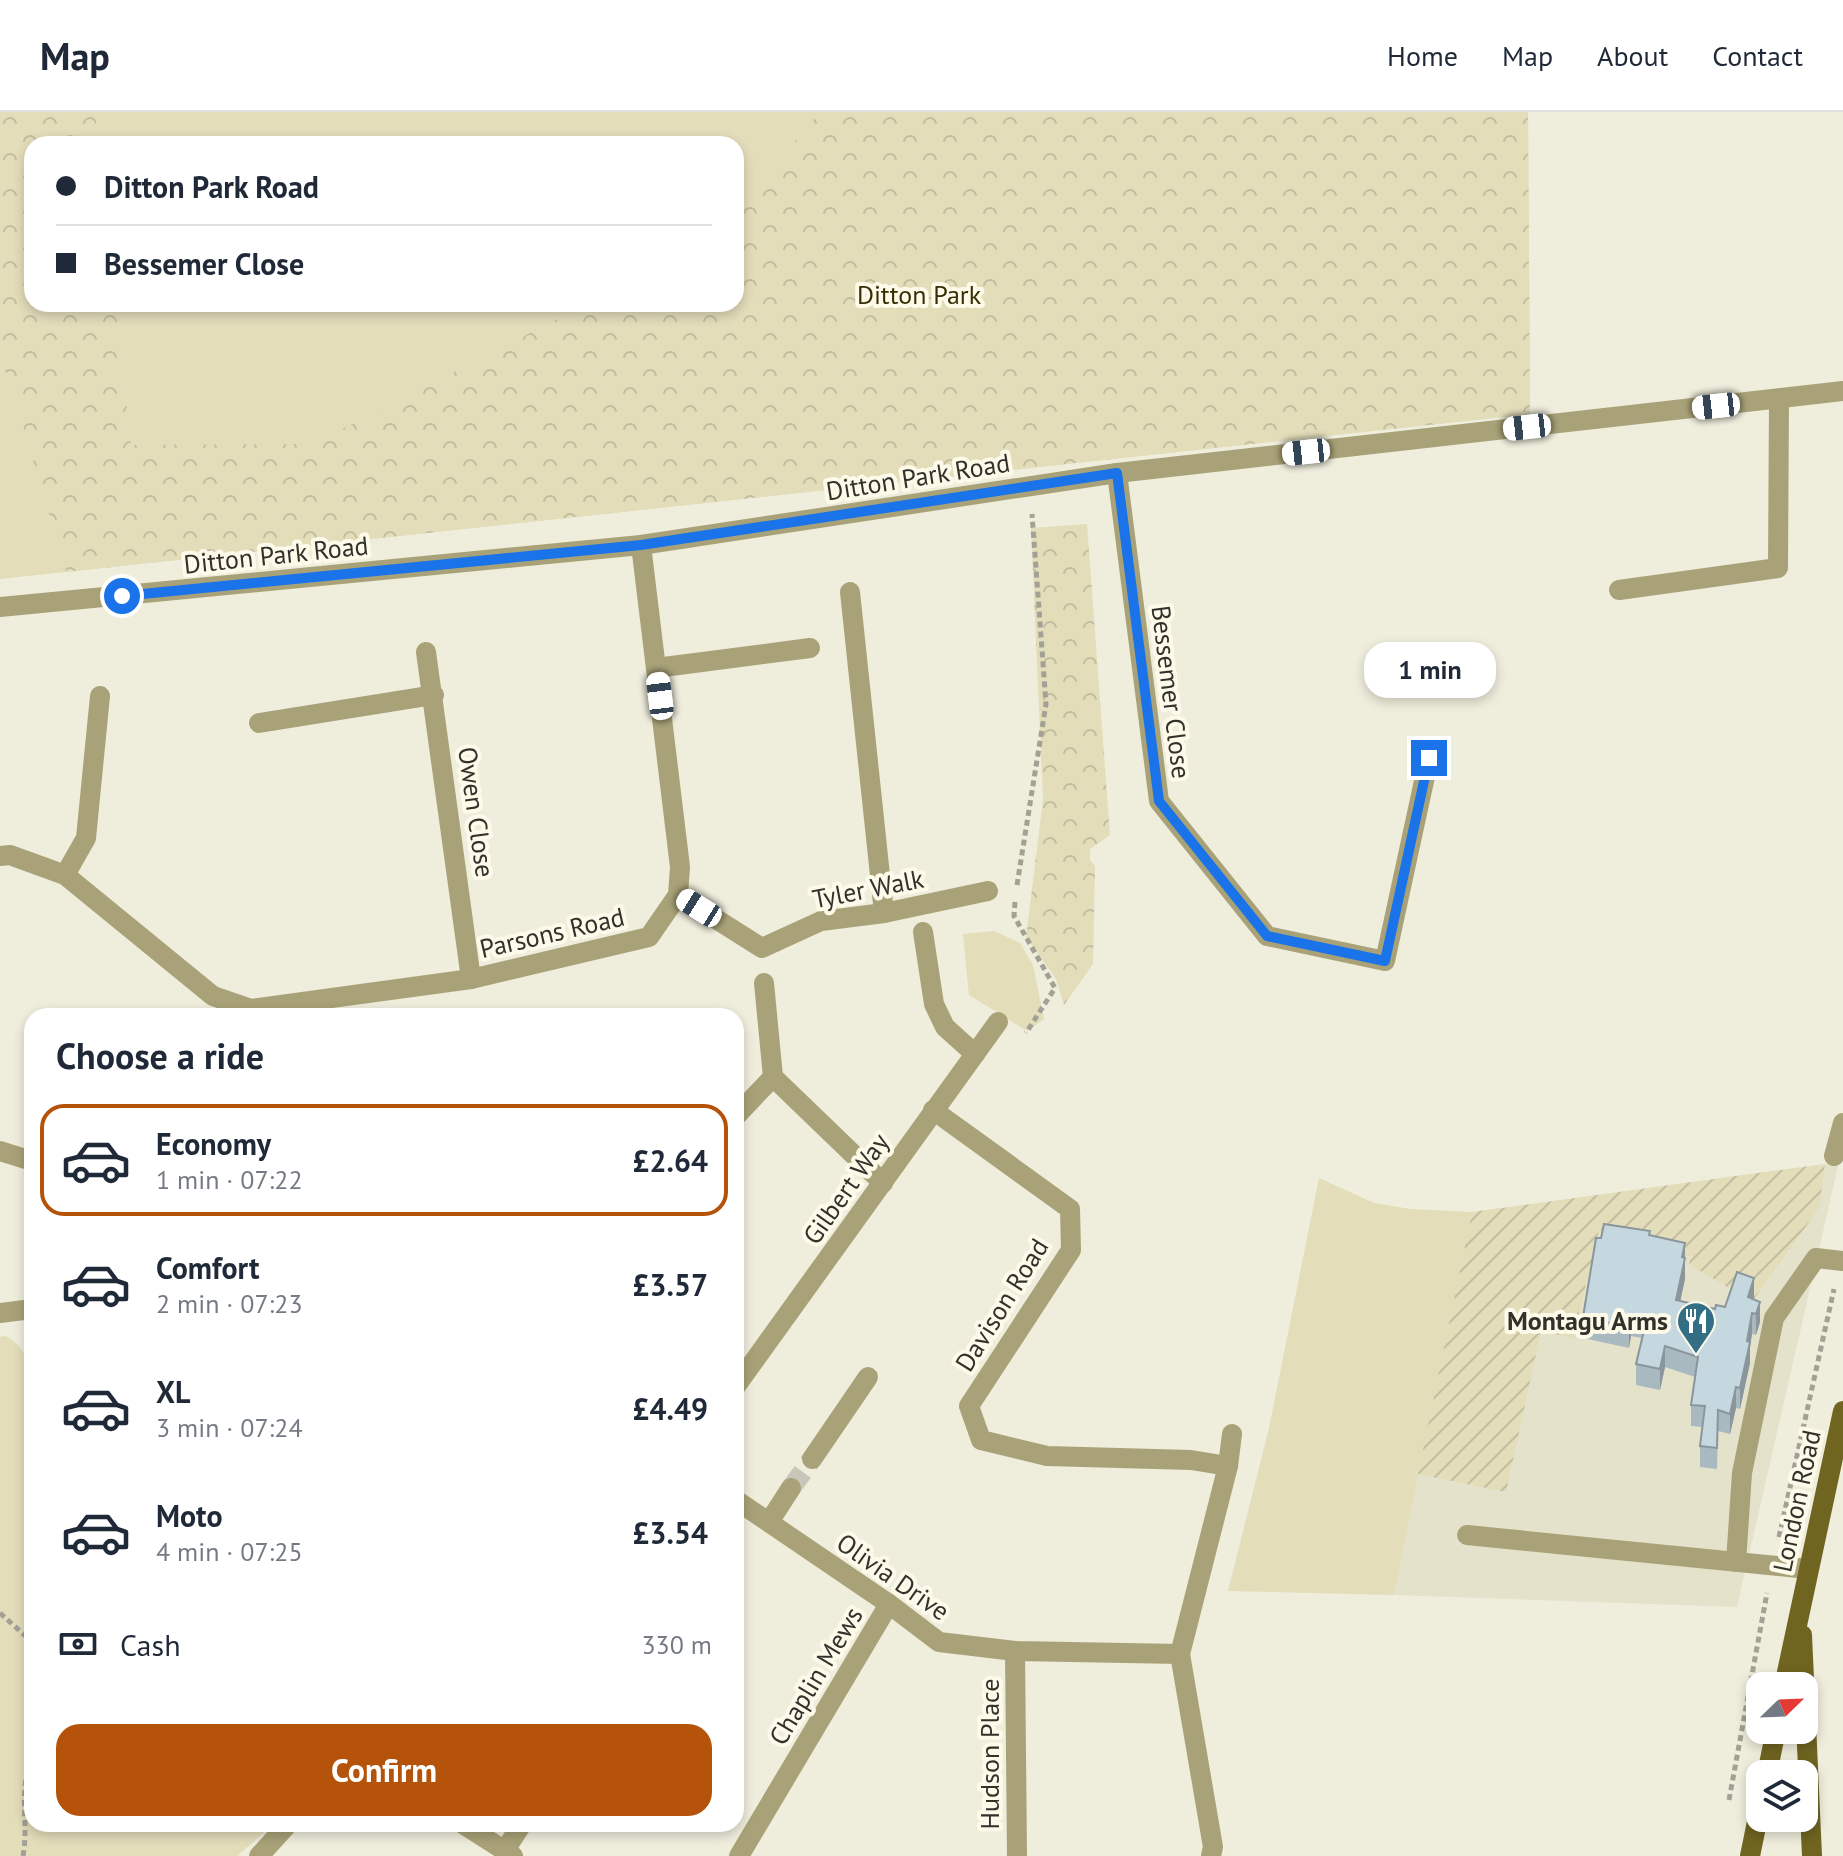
<!DOCTYPE html>
<html lang="en">
<head>
<meta charset="utf-8">
<style>
  body { margin:0; font-family:"PT Sans",sans-serif; background:#f6f6f7; color:#1f2937; height:100vh; display:flex; flex-direction:column; font-size:30px; white-space:nowrap }
  * { box-sizing:border-box; margin:0 }
  p { font-size:26px; color:#747a83 }
  .icon { flex:none; width:44px; height:44px; fill:none; stroke:currentColor; stroke-width:2; stroke-linecap:round; stroke-linejoin:round }
  .map { position:relative; flex:1; overflow:hidden }
  .details { position:absolute; left:24px; top:896px; width:720px; height:824px; display:flex; flex-direction:column; background:#fff; border-radius:24px; box-shadow:0 4px 12px #0003 }
  .details>* { flex:none }
  .hud { position:absolute; left:24px; top:24px; width:720px; height:176px; border-radius:24px; box-shadow:0 4px 12px #0003; display:grid; align-content:center; height:176px; padding:0 32px; background:#fff }
  .needle { width:52px; rotate:67deg }
  .tools { position:absolute; left:1746px; top:1560px; display:grid; gap:16px }
  .tools a { display:grid; place-items:center; width:72px; height:72px; border-radius:16px; background:#fff; box-shadow:0 4px 12px #0003; font-size:40px }
  .end { position:absolute; width:36px; height:36px; margin:-18px; border:10px solid #1a73e8; background:#fff; box-shadow:0 0 0 4px #fff }
  .from { border-radius:50% }
  .bubble { position:absolute; height:56px; border-radius:24px; background:#fff; box-shadow:0 4px 12px #0003; font-size:26px; font-weight:800; line-height:56px; text-align:center }
  .car { position:absolute; width:24px; height:48px; margin:-24px -12px; border-radius:10px; box-shadow:0 0 6px 2px #0007; background:linear-gradient(#fff 24%,#345 0 40%,#fff 0 76%,#345 0 86%,#fff 0) }
  .hud b { display:flex; align-items:center; gap:28px; height:76px; font-size:30px }
  .hud b+b { border-top:2px solid #e0e1e3 }
  .hud i { width:20px; height:20px; background:#1f2937 }
  ul { padding:0; list-style:none }
  li { display:flex; align-items:center; gap:24px; height:112px; margin:0 16px 12px; padding:0 16px; border:4px solid transparent; border-radius:24px }
  li div { flex:1 }
  li b { display:block; font-size:30px }
  li em { font-style:normal; font-weight:800 }
  li.current { border-color:#b45309 }
  li>.icon { width:72px; height:72px; stroke-width:1.5 }
  h2 { padding:0 32px; font-size:36px; line-height:96px }
  .pay { display:flex; align-items:center; gap:20px; height:88px; padding:0 32px; font-size:30px }
  .pay p { margin-inline-start:auto }
  .cta { display:flex; gap:16px; margin-top:auto; padding:16px 32px }
  .cta a { flex:1; height:92px; border-radius:24px; background:#b45309; color:#fff; font-size:32px; font-weight:800; line-height:92px; text-align:center }
  header { display:flex; align-items:center; gap:48px; box-sizing:border-box; height:112px; padding:0 40px; background:#fff; border-bottom:2px solid #e0e1e3 }
  header strong { font-size:38px }
  nav { display:flex; gap:44px; margin-inline-start:auto; font-size:28px }
  .map>svg:first-child { display:block }
</style>
</head>
<body>
<header>
<strong>Map</strong>
<nav><a>Home</a><a>Map</a><a>About</a><a>Contact</a></nav>
</header>
<div class="map">
<svg width="1843" height="1744" viewBox="0 0 1843 1744">
  <defs>
    <pattern id="forest-crowns" width="20" height="18" patternUnits="userSpaceOnUse" patternTransform="scale(2)"><rect width="20" height="18" fill="#e3ddba"/><path d="M2 6a3 3 0 1 1 6 0M12 15a3 3 0 1 1 6 0" fill="none" stroke="#c3bea0"/></pattern>
    <pattern id="garden-furrows" width="10" height="10" patternUnits="userSpaceOnUse" patternTransform="scale(2)"><rect width="10" height="10" fill="#e3ddba"/><path d="M-1 1l2-2M0 10L10 0M9 11l2-2" fill="none" stroke="#c3bea0"/></pattern>
  </defs>
  <rect width="100%" height="100%" fill="#efeddc"/>
  <path fill="#e5e2cb" d="M1839,1050L1737,1495L1394,1483L1472,1100Z"/>
  <g fill="#e3ddba" fill-rule="evenodd">
    <path d="M0,0H1528L1530,302L0,467ZM32,32H736V192H32Z"/>
    <path d="M994,819L1020,831L1033,853L1044,907L1027,919L969,883L963,822Z"/>
    <path d="M1319,1066L1374,1091L1410,1097L1472,1100L1394,1483L1228,1479L1269,1316Z"/>
    <path d="M6,1224C29,1238 27,1251 32,1276V1712H274L237,1744H0V1225Z"/>
  </g>
  <g fill="url(#forest-crowns)">
    <path d="M0,0H95L98,32H32V192H115L131,333L313,332L587,192H736V99L820,0H1528L1530,302L66,460L17,294L0,244Z"/>
    <path d="M1087,412L1110,723L1090,737V748L1095,754L1093,852L1064,893L1056,867L1026,825L1043,688L1031,416Z"/>
  </g>
  <path fill="url(#garden-furrows)" d="M1825,1052L1819,1096L1754,1187L1737,1181L1689,1152L1691,1145L1655,1135V1130L1599,1118L1573,1226L1541,1219L1506,1380L1418,1362L1472,1100Z"/>
  <g fill="none" stroke-linecap="round" stroke-linejoin="round">
    <path stroke="#c9c7b9" stroke-width="20" stroke-dasharray="20 10" stroke-linecap="butt" d="M791,1376L812,1347"/>
    <g stroke="#a3a195" stroke-width="5" stroke-dasharray="6 4" stroke-linecap="butt">
      <path d="M1017,773L1046,592L1032,402"/>
      <path d="M1015,790L1014,804L1055,876L1026,921"/>
      <path d="M1779,1425L1834,1177"/>
      <path d="M0,1501L32,1530"/>
      <path d="M1729,1688L1767,1481"/>
      <path d="M23,1744C29,1712 18,1677 32,1647"/>
    </g>
    <g stroke="#a9a278" stroke-width="20">
      <path d="M1117,361L1159,689L1267,824L1385,849L1429,646"/>
      <path d="M1619,478L1778,456L1779,287"/>
      <path d="M850,480L884,801"/>
      <path d="M0,495L641,433L1117,361L1843,279"/>
      <path d="M426,540L471,867"/>
      <path d="M656,556L810,536"/>
      <path d="M259,611L434,583"/>
      <path d="M0,744L10,743L65,763L213,884L251,897L471,867L649,825L678,783L680,755L641,433"/>
      <path d="M65,763L86,726L100,584"/>
      <path d="M678,783L762,836L821,809L884,801L988,779"/>
      <path d="M923,820L934,892L945,915L975,942"/>
      <path d="M764,871L773,965L883,1071"/>
      <path d="M933,998L1070,1097L1071,1138L969,1294L981,1328L1047,1344L1191,1348L1228,1354"/>
      <path d="M736,1004L773,965"/>
      <path d="M0,1039L32,1049"/>
      <path d="M1834,1044L1843,1011"/>
      <path d="M0,1201L32,1197"/>
      <path d="M736,1274L998,910"/>
      <path d="M812,1347L868,1265"/>
      <path d="M736,1388L889,1492L939,1530L1015,1539L1180,1542"/>
      <path d="M769,1410L791,1376"/>
      <path d="M1467,1423L1808,1457"/>
      <path d="M1736,1450L1742,1361L1774,1206L1816,1146L1843,1149"/>
      <path d="M1015,1539L1017,1744"/>
      <path d="M463,1712L513,1744"/>
      <path d="M505,1738L522,1712"/>
      <path d="M259,1744L288,1712"/>
      <path d="M739,1744L889,1492"/>
      <path d="M1211,1744L1213,1735L1180,1542L1228,1354L1232,1322"/>
    </g>
    <g stroke="#6f6420" stroke-width="20">
      <path d="M1802,1523L1812,1744"/>
      <path d="M1784,1574L1843,1299"/>
      <path d="M1767,1662L1776,1618"/>
      <path d="M1750,1744L1760,1695"/>
    </g>
  </g>
  <path fill="#a9b9c0" d="M1650,1124L1685,1131V1167L1680,1189L1715,1197L1754,1187L1760,1210L1756,1223L1752,1222L1750,1235V1251L1740,1297L1736,1296L1730,1322L1718,1319L1717,1357L1700,1355V1334L1702,1315L1691,1314V1293L1695,1265L1665,1255L1660,1278L1636,1273V1252L1642,1226L1631,1224L1629,1236L1583,1226V1205L1601,1126Z"/>
  <g fill="#8a969c">
    <path d="M1685,1131V1167L1676,1209V1188Z"/>
    <path d="M1754,1166V1187L1748,1185Z"/>
    <path d="M1760,1190V1210L1756,1223V1202Z"/>
    <path d="M1752,1201V1222L1750,1235V1251L1740,1297V1276Z"/>
    <path d="M1631,1203V1224L1629,1236V1215Z"/>
    <path d="M1665,1234V1255L1660,1278V1257Z"/>
    <path d="M1736,1275V1296L1730,1322V1302Z"/>
  </g>
  <path fill="#c5d7df" stroke="#8a969c" stroke-width="2" d="M1604,1112L1650,1119L1649,1123L1685,1131L1682,1145L1685,1146L1676,1188L1715,1197L1716,1193L1725,1195L1737,1160L1754,1166L1748,1185L1760,1190L1756,1202L1752,1201L1747,1229L1750,1230L1740,1276L1736,1275L1730,1302L1718,1298L1717,1336L1700,1334L1705,1294L1691,1293L1698,1245L1665,1234L1660,1257L1636,1252L1647,1206L1631,1203L1629,1215L1583,1205L1596,1126H1601Z"/>
  <g fill="none" stroke-linecap="round" stroke-linejoin="round">
    <path stroke="#1a73e8" stroke-width="10" d="M122,484L641,433L1117,361L1159,689L1267,824L1385,849L1429,646"/>
  </g>
  <defs>
    <symbol id="restaurant-pin" viewBox="-11 -11 22 30"><path d="M0 17L-7.5 6A9.5 9.5 0 1 1 7.5 6Z" fill="#326f85" stroke="#fdfae9"/><path d="M-5-6h1v4h1v-4h1v4h1v-4h1v5L-1.5 .5V6h-2V.5L-5-1ZM5-6V6H3V1.5H1.5Q1.5-4 5-6Z" fill="#fff"/></symbol>
  </defs>
  <g fill-rule="evenodd">
    <use href="#restaurant-pin" x="1674" y="1187" width="44" height="60"/>
  </g>
  <g text-anchor="middle" stroke-width="8" stroke-linejoin="round" paint-order="stroke">
    <g font-size="26" fill="#362f04" stroke="#fdfae9">
      <text x="919" y="192">Ditton Park</text>
    </g>
    <g font-size="26" fill="#32312b" stroke="#fdfae9">
      <text transform="translate(918 365) rotate(-9)" y="9">Ditton Park Road</text>
      <text transform="translate(276 443) rotate(-6)" y="9">Ditton Park Road</text>
      <text transform="translate(1171 580) rotate(83)" y="9">Bessemer Close</text>
      <text transform="translate(476 700) rotate(82)" y="9">Owen Close</text>
      <text transform="translate(868 777) rotate(-11)" y="9">Tyler Walk</text>
      <text transform="translate(552 821) rotate(-13)" y="9">Parsons Road</text>
      <text transform="translate(846 1077) rotate(-55)" y="9">Gilbert Way</text>
      <text transform="translate(1002 1193) rotate(-58)" y="9">Davison Road</text>
      <text transform="translate(1797 1389) rotate(-78)" y="9">London Road</text>
      <text transform="translate(893 1465) rotate(35)" y="9">Olivia Drive</text>
      <text transform="translate(816 1564) rotate(-59)" y="9">Chaplin Mews</text>
      <text transform="translate(990 1642) rotate(-90)" y="9">Hudson Place</text>
    </g>
    <g font-size="26" font-weight="bold" fill="#32312b" stroke="#fdfae9" text-anchor="end">
      <text x="1668" y="1218">Montagu Arms</text>
    </g>
  </g>
</svg>
<div class="tools">
<a><svg class="needle" viewBox="-14 -14 28 28"><path d="M0-13l5 13h-10z" fill="#e53935"/><path d="M0 13l5-13h-10z" fill="#747a83"/></svg></a>
<a><svg class="icon" aria-label="layers" viewBox="0 0 24 24"><path d="M12 4l9 5-9 5-9-5zM3 14l9 5 9-5"/></svg></a>
</div>
<i class="end from" style="left:122px;top:484px"></i>
<i class="end" style="left:1429px;top:646px"></i>
<div class="bubble" style="left:1364px;top:530px;width:132px">1 min</div>
<i class="car" style="left:1716px;top:294px;rotate:264deg"></i>
<i class="car" style="left:1527px;top:315px;rotate:264deg"></i>
<i class="car" style="left:1306px;top:340px;rotate:264deg"></i>
<i class="car" style="left:660px;top:584px;rotate:353deg"></i>
<i class="car" style="left:699px;top:796px;rotate:302deg"></i>
<div class="hud">
<b><i class="from"></i>Ditton Park Road</b>
<b><i></i>Bessemer Close</b>
</div>
<section class="details">
<h2>Choose a ride</h2>
<ul>
<li class="current"><svg class="icon" aria-label="car" viewBox="0 0 24 24"><path d="M5 17H2v-5l4-1 3-4h7l3 4 3 1v5h-3M9 17h6M6 11h13"/><circle cx="7" cy="17" r="2"/><circle cx="17" cy="17" r="2"/></svg><div><b>Economy</b><p>1 min · 07:22</p></div><em>£2.64</em></li>
<li><svg class="icon" aria-label="car" viewBox="0 0 24 24"><path d="M5 17H2v-5l4-1 3-4h7l3 4 3 1v5h-3M9 17h6M6 11h13"/><circle cx="7" cy="17" r="2"/><circle cx="17" cy="17" r="2"/></svg><div><b>Comfort</b><p>2 min · 07:23</p></div><em>£3.57</em></li>
<li><svg class="icon" aria-label="car" viewBox="0 0 24 24"><path d="M5 17H2v-5l4-1 3-4h7l3 4 3 1v5h-3M9 17h6M6 11h13"/><circle cx="7" cy="17" r="2"/><circle cx="17" cy="17" r="2"/></svg><div><b>XL</b><p>3 min · 07:24</p></div><em>£4.49</em></li>
<li><svg class="icon" aria-label="car" viewBox="0 0 24 24"><path d="M5 17H2v-5l4-1 3-4h7l3 4 3 1v5h-3M9 17h6M6 11h13"/><circle cx="7" cy="17" r="2"/><circle cx="17" cy="17" r="2"/></svg><div><b>Moto</b><p>4 min · 07:25</p></div><em>£3.54</em></li>
</ul>
<div class="pay"><svg class="icon" aria-label="cash" viewBox="0 0 24 24"><path d="M3 7h18v10H3z"/><circle cx="12" cy="12" r="2"/></svg>Cash<p>330 m</p></div>
<div class="cta"><a>Confirm</a></div>
</section>
</div>
</body>
</html>
